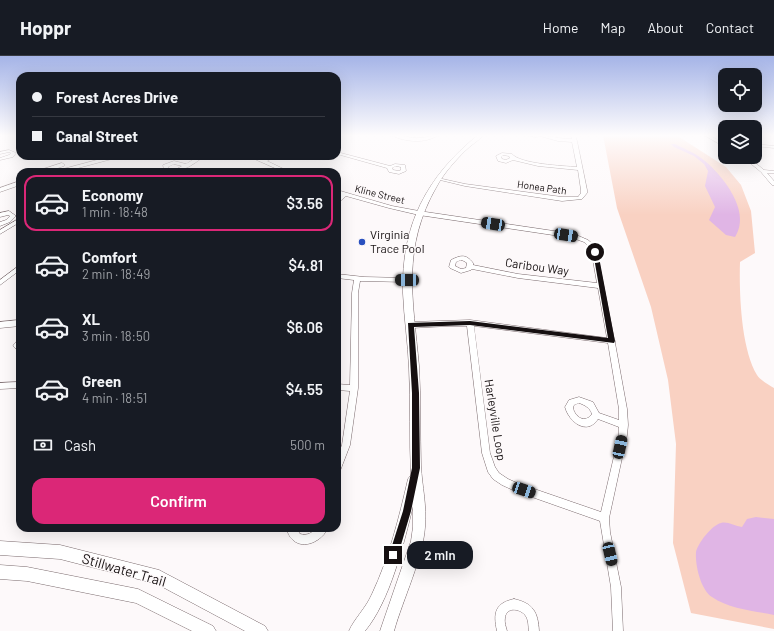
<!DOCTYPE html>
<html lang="en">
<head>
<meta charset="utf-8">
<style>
  body { margin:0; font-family:Barlow,sans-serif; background:#20242c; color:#f1f3f6; height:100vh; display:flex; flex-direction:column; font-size:15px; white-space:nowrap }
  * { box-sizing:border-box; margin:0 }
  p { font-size:13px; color:#9ea1a6 }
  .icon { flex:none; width:22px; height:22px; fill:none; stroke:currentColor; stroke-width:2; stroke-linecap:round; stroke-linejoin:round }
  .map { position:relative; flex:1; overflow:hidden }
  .sheet { position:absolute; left:16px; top:112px; width:325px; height:364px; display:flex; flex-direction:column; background:#171b24; border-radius:12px; box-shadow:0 4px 16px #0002 }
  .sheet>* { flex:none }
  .top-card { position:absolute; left:16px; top:16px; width:325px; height:88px; border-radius:12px; box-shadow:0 4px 16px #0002; display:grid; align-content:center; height:88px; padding:0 16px; background:#171b24 }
  .controls { position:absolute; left:718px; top:12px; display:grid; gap:8px }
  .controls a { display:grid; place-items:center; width:44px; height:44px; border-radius:8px; background:#171b24; box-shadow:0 4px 16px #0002; font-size:20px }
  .end { position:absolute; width:18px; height:18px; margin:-9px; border:5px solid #161011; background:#fff; box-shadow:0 0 0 2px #fff }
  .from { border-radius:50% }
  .bubble { position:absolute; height:28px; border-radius:12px; background:#171b24; box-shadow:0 4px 16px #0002; font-size:13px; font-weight:600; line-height:28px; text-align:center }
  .car { position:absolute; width:12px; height:24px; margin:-12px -6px; border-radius:5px; box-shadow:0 0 3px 1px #0007; background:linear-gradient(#222 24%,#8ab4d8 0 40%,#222 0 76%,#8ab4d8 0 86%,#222 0) }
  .top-card b { display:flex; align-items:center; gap:14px; height:38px; font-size:15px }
  .top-card b+b { border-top:1px solid #363941 }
  .top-card i { width:10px; height:10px; background:#f1f3f6 }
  ul { padding:7px 0 0; list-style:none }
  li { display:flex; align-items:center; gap:12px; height:56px; margin:0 8px 6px; padding:0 8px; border:2px solid transparent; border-radius:12px }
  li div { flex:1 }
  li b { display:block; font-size:15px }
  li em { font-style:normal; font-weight:600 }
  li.on { border-color:#db2777 }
  li>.icon { width:36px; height:36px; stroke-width:1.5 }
  .pay { display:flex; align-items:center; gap:10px; height:44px; padding:0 16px; font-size:15px }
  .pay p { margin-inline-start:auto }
  .action { display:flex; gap:8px; margin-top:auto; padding:8px 16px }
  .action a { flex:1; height:46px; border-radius:12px; background:#db2777; color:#fff; font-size:16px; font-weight:600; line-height:46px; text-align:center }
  header { display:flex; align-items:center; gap:24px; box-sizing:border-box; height:56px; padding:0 20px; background:#171b24; border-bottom:1px solid #363941 }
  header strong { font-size:19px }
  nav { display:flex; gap:22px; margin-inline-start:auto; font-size:14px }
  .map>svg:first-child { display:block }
</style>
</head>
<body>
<header>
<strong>Hoppr</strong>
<nav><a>Home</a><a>Map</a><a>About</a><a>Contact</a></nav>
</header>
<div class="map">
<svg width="774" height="575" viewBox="0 0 774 575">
  <rect width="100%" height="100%" fill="#fdf9fa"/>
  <path fill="#f9d1c2" d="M603,79H676L726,111L741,129L751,155L755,197L740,206C739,236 741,293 757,319C760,324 769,329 774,332V573L691,557L673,487L676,388L668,324L651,251L617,152Z"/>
  <g fill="#e0b5e5">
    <path d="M671,88H675C685,93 697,98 705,105C723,120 752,156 735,181L726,179L709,164L715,151L705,130L708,115L704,108L694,100L674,91Z"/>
    <path d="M756,461L774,463V559C755,555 729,553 712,541C701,534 695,510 696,496C698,487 712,469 721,467C727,465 735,470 742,471L747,463Z"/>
  </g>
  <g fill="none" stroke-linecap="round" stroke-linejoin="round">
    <defs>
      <g id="minor">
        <path d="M391,79C400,78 410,83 420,82C426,82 432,79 438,79C426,88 404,86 391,79Z"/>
        <path d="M526,79C542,78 556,83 572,83L571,79H575L577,85L587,134V137L582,143L562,145L465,130L436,123L438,122L465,128L562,141H578L581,137V134L578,114L538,110L513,104L506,107L498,105L496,100L502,97L512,98C520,108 563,110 577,111L572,86L558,85L540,80L536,81ZM503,99L509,100L510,102L506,104L502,103L501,101Z"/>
        <path d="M704,79H709L725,88V91Z"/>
        <path d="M755,88L774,90V92L755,90Z"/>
        <path d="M9,94L16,97L13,101L0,104V102L9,99L11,97L9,96L0,98V96Z"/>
        <path d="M337,96L390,110L395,108L405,109L406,115L399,118L389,116L387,112L337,98ZM396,110L401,111V114L399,115L393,114L392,112Z"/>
        <path d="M199,100H204C195,108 175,121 164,114L163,109L174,105L186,108ZM174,108L182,110L173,115L168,113V111Z"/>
        <path d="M248,100H254L263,104L270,100H276L267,105L290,116H284Z"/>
        <path d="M743,101H748L764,114L774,115V117H767L774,125V129H772L761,116Z"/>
        <path d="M337,134L392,150L419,155L574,178L588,184L596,191L614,283L615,285V287L627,353L628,369L627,379L609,462L610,476L621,531L623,575H613L611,531L600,465L515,435L502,429L493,423L488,416L482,397L467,270H449L411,272L408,269L411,266L470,264L607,282L598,232L518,222L472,213L471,214L461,217L450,212L449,211L451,204C461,199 466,198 473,207V209L518,218L597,227L591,193L584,186L573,182L419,159L389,152L346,140L337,148V143L341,139L337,138ZM461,204L464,205L467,207L466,212L461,213L455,210L456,206ZM474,270L608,287L619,353V364L599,357L593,346L579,341L569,344L565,351C569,366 587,380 598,363L619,371V379L601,456L517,427L508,423L499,417L495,411L490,397ZM579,347C585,349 590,352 592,358C585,368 575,361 573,352L574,349Z"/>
        <path d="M9,155L16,160L10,166L0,170V166L6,164L10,160L8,159L0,161V157Z"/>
        <path d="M20,162V166L0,178V174Z"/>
        <path d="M20,209V214L0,229V224Z"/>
        <path d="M337,218L364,221L407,222L410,224L407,226L360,225L358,237V332L350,389L340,415L337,416V401L342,389L350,335L337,334V328L350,329L352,237L354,224L337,222Z"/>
        <path d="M20,264V270L0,272V266Z"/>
        <path d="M20,283V291L17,293L15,292L13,290C15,287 17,284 20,283Z"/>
        <path d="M20,326V332L0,333V327Z"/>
        <path d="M286,472H296L300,478C307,480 312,477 317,472H328C322,485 304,494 293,484C289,481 288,476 286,472Z"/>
        <path d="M514,543C533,547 538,556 539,575H529C528,570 529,564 525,559C519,552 506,551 505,562C504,566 506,571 507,575H497C493,557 495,547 514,543Z"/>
      </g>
      <path id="tertiary" d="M478,79H484C478,85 471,89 465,95C455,105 444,117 437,130C401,192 413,243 419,310C421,343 420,377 421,410C422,430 427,450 425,471C423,502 403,543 394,575H380L411,485L413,471V450C404,487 390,545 365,575H349C354,563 366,552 372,538C389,502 399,462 408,423L411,419C409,383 411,348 409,312C408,287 404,262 403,237C401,170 426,121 478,79Z"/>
      <g id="secondary">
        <path d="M112,100H123L63,116H52Z"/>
        <path d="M62,107L65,109L64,110L45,116H34Z"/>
        <path d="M20,125V129L0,136V132Z"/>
        <path d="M0,485L60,489L159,514L265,570L268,575H245L157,528L60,503L0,499Z"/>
        <path d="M0,509L27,511L138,533L213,570L216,575H192L136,547L27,525L0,523Z"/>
      </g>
    </defs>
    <use href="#minor" stroke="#7b6b6e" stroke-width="1"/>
    <use href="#tertiary" stroke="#7b6b6e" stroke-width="1"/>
    <use href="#secondary" stroke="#7b6b6e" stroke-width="1"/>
    <use href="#minor" fill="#fff" fill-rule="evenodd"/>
    <use href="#tertiary" fill="#fff" fill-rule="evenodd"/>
    <use href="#secondary" fill="#fff" fill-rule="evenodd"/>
  </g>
  <linearGradient id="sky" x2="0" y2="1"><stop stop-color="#a5b4e7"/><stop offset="0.5" stop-color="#fefcfd"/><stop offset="1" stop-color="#fefcfd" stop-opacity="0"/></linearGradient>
  <rect width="774" height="159" fill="url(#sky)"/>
  <path fill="#161011" d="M595,194L598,196L615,285L614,287L470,269L414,271L419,337L420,412L411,455L398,499L396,502L393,504L390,502L389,499L403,455L412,412V337L408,267L470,265L608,282L593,196Z"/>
  <circle fill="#2950bf" stroke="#fdf9fa" stroke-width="1.5" cx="362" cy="186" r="4"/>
  <g text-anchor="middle" stroke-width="3" stroke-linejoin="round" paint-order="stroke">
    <g font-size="10" fill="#161011" stroke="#fdf9fa">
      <text transform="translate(542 131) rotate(8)" y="4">Honea Path</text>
      <text transform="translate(380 138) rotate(14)" y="4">Kline Street</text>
    </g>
    <g font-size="12" fill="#161011" stroke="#fdf9fa" text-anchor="start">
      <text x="370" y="183">Virginia<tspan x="370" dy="14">Trace Pool</tspan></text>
    </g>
    <g font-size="12" fill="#161011" stroke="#fdf9fa">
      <text transform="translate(537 211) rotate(8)" y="4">Caribou Way</text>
      <text transform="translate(495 364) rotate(81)" y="4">Harleyville Loop</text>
    </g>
    <g font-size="14" fill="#161011" stroke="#fdf9fa">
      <text transform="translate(124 514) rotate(16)" y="5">Stillwater Trail</text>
    </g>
  </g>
</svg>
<div class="controls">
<a><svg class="icon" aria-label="locate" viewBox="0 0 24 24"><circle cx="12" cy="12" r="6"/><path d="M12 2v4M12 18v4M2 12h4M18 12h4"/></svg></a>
<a><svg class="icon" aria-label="layers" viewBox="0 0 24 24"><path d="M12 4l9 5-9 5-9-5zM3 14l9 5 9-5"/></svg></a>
</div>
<i class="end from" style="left:595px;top:196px"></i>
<i class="end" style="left:393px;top:499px"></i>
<div class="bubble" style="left:407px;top:485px;width:66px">2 min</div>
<i class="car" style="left:493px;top:168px;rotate:279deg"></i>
<i class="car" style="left:566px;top:179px;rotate:99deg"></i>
<i class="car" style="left:407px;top:224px;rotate:271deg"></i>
<i class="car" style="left:620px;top:391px;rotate:12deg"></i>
<i class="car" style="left:524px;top:434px;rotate:109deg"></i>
<i class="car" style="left:610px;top:498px;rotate:167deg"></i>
<div class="top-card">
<b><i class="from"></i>Forest Acres Drive</b>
<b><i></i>Canal Street</b>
</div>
<section class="sheet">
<ul>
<li class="on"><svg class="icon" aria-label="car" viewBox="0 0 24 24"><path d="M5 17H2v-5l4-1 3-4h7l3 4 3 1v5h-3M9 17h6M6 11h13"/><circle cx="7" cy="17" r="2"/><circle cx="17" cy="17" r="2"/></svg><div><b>Economy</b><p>1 min · 18:48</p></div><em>$3.56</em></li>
<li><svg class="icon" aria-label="car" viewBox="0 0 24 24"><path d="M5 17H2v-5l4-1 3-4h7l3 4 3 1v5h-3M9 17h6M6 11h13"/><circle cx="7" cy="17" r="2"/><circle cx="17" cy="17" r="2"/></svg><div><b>Comfort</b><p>2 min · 18:49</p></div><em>$4.81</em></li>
<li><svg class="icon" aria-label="car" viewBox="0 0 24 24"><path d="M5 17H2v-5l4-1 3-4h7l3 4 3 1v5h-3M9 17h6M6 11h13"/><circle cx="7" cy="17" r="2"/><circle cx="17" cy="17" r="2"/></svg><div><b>XL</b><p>3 min · 18:50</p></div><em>$6.06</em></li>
<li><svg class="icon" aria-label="car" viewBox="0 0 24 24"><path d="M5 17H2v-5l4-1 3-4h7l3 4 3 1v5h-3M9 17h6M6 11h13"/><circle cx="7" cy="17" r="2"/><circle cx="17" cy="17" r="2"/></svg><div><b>Green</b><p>4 min · 18:51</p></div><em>$4.55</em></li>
</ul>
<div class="pay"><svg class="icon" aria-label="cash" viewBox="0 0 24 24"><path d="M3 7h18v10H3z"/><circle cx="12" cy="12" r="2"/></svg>Cash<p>500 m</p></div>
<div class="action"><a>Confirm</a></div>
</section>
</div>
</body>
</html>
